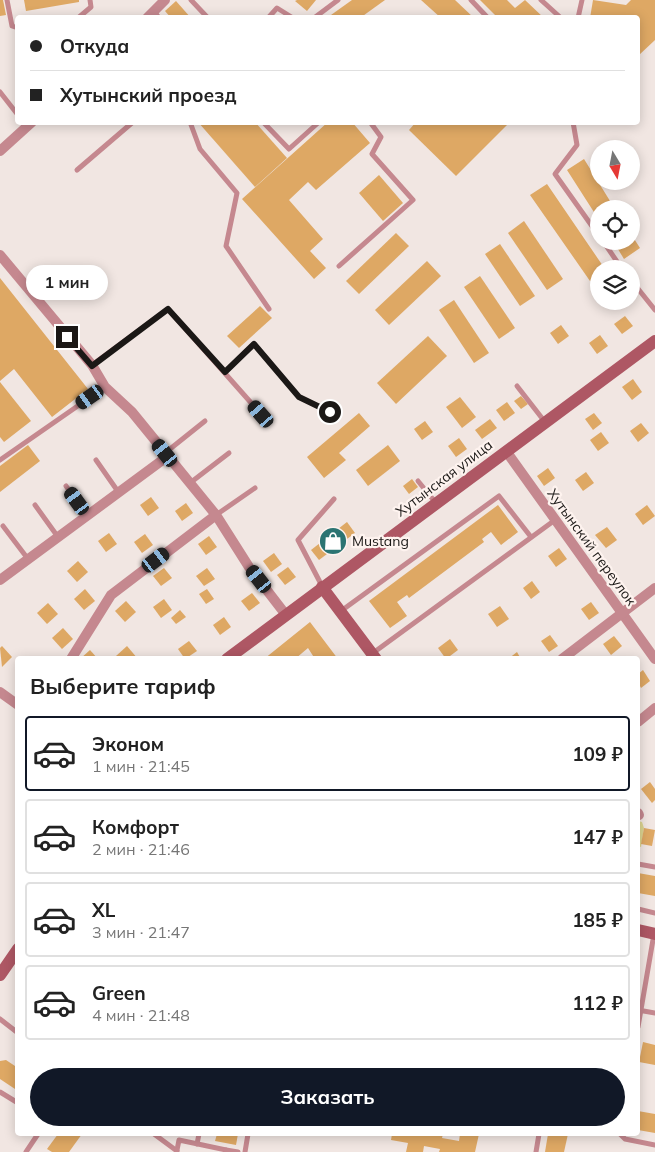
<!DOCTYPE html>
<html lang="ru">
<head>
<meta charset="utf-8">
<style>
  body { margin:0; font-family:Mulish,sans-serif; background:#f6f6f6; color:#222; height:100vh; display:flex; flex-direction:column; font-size:19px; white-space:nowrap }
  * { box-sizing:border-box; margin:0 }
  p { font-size:16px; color:#767676 }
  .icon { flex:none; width:28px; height:28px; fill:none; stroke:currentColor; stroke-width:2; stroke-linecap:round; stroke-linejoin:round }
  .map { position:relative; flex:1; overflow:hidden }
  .sheet { position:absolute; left:15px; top:656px; width:625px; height:480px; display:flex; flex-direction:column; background:#fff; border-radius:5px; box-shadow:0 2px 12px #0003 }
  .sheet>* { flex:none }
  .banner { position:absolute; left:15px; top:15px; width:625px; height:110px; border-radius:5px; box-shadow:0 2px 12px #0003; display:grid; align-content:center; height:110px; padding:0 15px; background:#fff }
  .needle { width:32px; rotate:170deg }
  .fabs { position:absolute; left:590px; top:140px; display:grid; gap:10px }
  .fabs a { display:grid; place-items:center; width:50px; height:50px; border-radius:50%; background:#fff; box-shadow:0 2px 12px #0003; font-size:25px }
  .end { position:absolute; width:22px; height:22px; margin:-11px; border:6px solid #1b1816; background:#fff; box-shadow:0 0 0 2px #fff }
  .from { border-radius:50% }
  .bubble { position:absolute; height:35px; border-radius:18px; background:#fff; box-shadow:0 2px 12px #0003; font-size:16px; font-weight:700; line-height:35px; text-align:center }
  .car { position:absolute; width:15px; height:30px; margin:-15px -8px; border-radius:6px; box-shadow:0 0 4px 1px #0007; background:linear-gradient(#222 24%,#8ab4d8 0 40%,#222 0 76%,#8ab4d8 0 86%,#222 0) }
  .banner b { display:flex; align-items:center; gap:18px; height:48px; font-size:19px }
  .banner b+b { border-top:1px solid #e0e0e0 }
  .banner i { width:12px; height:12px; background:#222 }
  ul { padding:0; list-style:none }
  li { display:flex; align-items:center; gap:15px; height:75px; margin:0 10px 8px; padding:0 5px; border:2px solid #e0e0e0; border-radius:5px }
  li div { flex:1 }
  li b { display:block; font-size:19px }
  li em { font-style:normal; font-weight:700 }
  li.on { border-color:#111827 }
  li>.icon { width:45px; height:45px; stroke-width:1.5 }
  h2 { padding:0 15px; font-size:22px; line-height:60px }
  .action { display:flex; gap:10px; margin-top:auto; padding:10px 15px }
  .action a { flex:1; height:58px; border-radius:30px; background:#111827; color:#fff; font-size:20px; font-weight:700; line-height:58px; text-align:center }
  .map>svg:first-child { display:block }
</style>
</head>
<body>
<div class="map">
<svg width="655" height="1152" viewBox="0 0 655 1152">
  <rect width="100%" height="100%" fill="#f1e6e2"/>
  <path fill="#ddd591" d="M638,821L642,822L644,828L641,847L638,846Z"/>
  <g fill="#dea864">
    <path d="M0,0H3L6,15L0,16Z"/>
    <path d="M24,0H79V2L26,11Z"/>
    <path d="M297,0H316L307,11L295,1Z"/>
    <path d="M352,0H385L360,18H333L331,15Z"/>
    <path d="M421,0H455L474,18H441Z"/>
    <path d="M480,0H507L515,8L525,0L544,18H498Z"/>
    <path d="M593,0L626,5L631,0H655V40L638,56V18H590Z"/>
    <path d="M176,1L191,18H171L165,11Z"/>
    <path d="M198,122H255L287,158L255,187Z"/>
    <path d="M328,122H352L370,143L316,190L308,182L289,200L323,239L310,251L326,268L314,279L242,199Z"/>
    <path d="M416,122H510L456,176L409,130Z"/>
    <path d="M584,159L615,209H599V220L567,170Z"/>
    <path d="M379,175L403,203L383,221L359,193Z"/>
    <path d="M547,184L605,269H599V275L590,281L530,195Z"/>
    <path d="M524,221L563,279L547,290L508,233Z"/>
    <path d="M396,233L409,246L359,294L346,281Z"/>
    <path d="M631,234L640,248L624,259L613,241H631Z"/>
    <path d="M500,244L535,296L520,306L485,254Z"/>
    <path d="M427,261L441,276L389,325L375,310Z"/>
    <path d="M480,276L515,328L499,339L464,287Z"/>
    <path d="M0,278L88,389L52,417L14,369L0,381Z"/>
    <path d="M454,300L489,353L474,363L439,310Z"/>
    <path d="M260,306L272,318L239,348L227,336Z"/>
    <path d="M625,316L633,326L622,334L614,324Z"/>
    <path d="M561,325L569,336L558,344L550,333Z"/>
    <path d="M600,335L608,346L597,354L589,343Z"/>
    <path d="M428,336L447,356L396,404L377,383Z"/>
    <path d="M633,379L642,392L632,400L622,387Z"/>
    <path d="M0,382L31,421L4,442L0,437Z"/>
    <path d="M521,396L528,404L521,409L514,401Z"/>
    <path d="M460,397L476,417L462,428L446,407Z"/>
    <path d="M507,402L515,413L504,421L496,410Z"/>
    <path d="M359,413L370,426L339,453L346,460L324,478L307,457Z"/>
    <path d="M594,413L602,423L593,430L585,419Z"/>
    <path d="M490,419L497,428L482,439L475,430Z"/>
    <path d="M425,421L433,432L422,440L414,429Z"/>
    <path d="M641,423L649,433L638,442L630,431Z"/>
    <path d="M601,432L609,443L598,451L590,440Z"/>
    <path d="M459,438L467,449L456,457L448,446Z"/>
    <path d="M28,445L40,461L0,492V466Z"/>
    <path d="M388,445L400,461L368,486L356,470Z"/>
    <path d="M548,468L555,478L544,486L537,476Z"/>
    <path d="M586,472L594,483L583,491L575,480Z"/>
    <path d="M412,479L418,487L409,494L403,486Z"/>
    <path d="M151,497L159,508L148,516L140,505Z"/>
    <path d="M186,503L193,513L182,521L175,511Z"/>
    <path d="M498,505L518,532L501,545L491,532L482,539L484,542L409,598L407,595L397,602L407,616L390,628L369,601Z"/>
    <path d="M647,505L655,516L643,525L635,514Z"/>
    <path d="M347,522L355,533L319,560L311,550Z"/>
    <path d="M607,527L617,540L606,548L595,535Z"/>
    <path d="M109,533L117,544L106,552L98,541Z"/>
    <path d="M145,534L153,545L142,553L134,542Z"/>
    <path d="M209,536L217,547L206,555L198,544Z"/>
    <path d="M559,548L567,559L556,567L548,556Z"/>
    <path d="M274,553L282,564L271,572L263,561Z"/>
    <path d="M78,561L88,572L77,582L67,571Z"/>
    <path d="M288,567L296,577L285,585L277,575Z"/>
    <path d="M164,568L172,578L161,586L153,576Z"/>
    <path d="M207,568L215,579L204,586L196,576Z"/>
    <path d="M532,581L540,592L531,599L523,588Z"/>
    <path d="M85,589L95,601L84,610L74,599Z"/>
    <path d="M207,589L214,599L206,604L199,594Z"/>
    <path d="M252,593L260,603L249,611L241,601Z"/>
    <path d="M164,599L172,610L161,618L153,607Z"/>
    <path d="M126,601L136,612L125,622L115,611Z"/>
    <path d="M591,602L599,613L589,620L581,609Z"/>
    <path d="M48,603L58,614L47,624L37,613Z"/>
    <path d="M500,606L509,619L497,627L488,614Z"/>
    <path d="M180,610L186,617L176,624L171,618Z"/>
    <path d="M224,617L231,627L220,635L213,625Z"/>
    <path d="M310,622L338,659H315L308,648L295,659H264Z"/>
    <path d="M63,628L73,639L62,649L52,638Z"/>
    <path d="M550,635L558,646L549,652L541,641Z"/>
    <path d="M614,636L622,646L611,655L603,644Z"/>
    <path d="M450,639L458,650L446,659L438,648Z"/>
    <path d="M189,641L197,651L185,659L178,649Z"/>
    <path d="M2,646L12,657L2,667L0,648Z"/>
    <path d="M127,646L138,659H118L116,656Z"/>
    <path d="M90,650L98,659H80Z"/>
    <path d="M517,652L521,659H508Z"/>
    <path d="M643,670L650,681L641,688L638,682V674Z"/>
    <path d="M650,782L655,789V800L652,803L641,789Z"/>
    <path d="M644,828L655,830L652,846L641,844Z"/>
    <path d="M638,873L655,876V896L638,893Z"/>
    <path d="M643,1042L655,1045V1065L639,1062Z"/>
    <path d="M6,1060L18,1068V1091L0,1079V1061Z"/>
    <path d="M638,1111L655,1114V1133L638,1130Z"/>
    <path d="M58,1134H82L69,1152H52L47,1149Z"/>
    <path d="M217,1134H238L236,1145L215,1141Z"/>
    <path d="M392,1134H443L442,1138L459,1141L460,1134H479L475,1152H439L440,1149L424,1146L423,1152H406L408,1143L391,1140Z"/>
    <path d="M548,1134H568L564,1152H545Z"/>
  </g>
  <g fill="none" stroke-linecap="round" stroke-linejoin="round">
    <g stroke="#c5888f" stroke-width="5">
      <path d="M7,0L12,26L18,28"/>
      <path d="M191,0L208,18"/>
      <path d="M471,0L488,18"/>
      <path d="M541,0L561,18"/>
      <path d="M154,11L159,18"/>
      <path d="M78,18L91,7L90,0"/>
      <path d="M268,18L277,8L293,18"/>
      <path d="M314,18L338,0"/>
      <path d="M578,18L582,0"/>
      <path d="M0,92L18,115"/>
      <path d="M190,122L200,149L237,193L226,246L269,309"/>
      <path d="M263,122L289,149L319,122"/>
      <path d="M573,122L577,145L555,174L599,236"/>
      <path d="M77,170L133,122"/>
      <path d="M603,241L622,269"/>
      <path d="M339,266L413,200L372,154L381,137L370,122"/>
      <path d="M631,280L655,310"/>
      <path d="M92,365L168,309L261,414"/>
      <path d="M225,372L254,344L299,397L330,412"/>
      <path d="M517,386L545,422"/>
      <path d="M165,453L205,421"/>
      <path d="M0,460L105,387"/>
      <path d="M96,460L119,493"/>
      <path d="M418,481L436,503"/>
      <path d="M190,483L229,453"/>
      <path d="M66,486L87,515"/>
      <path d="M35,505L58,537"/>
      <path d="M216,515L255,488"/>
      <path d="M3,526L28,559"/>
      <path d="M322,586L298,540L334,499"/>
      <path d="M341,611L499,496L531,537"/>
      <path d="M373,653L555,520"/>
      <path d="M638,864L655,867"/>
      <path d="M638,909L655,913"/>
      <path d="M638,1010L655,1013"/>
      <path d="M0,1019L18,1033"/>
      <path d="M638,1027L654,934"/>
      <path d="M0,1092L18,1103"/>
      <path d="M154,1134L177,1151"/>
      <path d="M620,1134L625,1139L655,1145"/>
      <path d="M197,1144L199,1134"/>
      <path d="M177,1150L179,1140L226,1150V1152"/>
      <path d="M226,1150L238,1152"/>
      <path d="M26,1152L38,1134"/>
      <path d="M245,1152L248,1134"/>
      <path d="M536,1152L539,1134"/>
    </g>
    <g stroke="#c5888f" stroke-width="10">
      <path d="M147,18L165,0"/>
      <path d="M0,151L32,122"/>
      <path d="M0,255L92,365L105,387L132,412L216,515L249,567L286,615"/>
      <path d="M506,451L655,659"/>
      <path d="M0,580L168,456"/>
      <path d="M71,659L111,595L216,515"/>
      <path d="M562,659L655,588"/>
      <path d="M0,692L18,705"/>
      <path d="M638,722L655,708"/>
      <path d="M638,813L639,815"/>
    </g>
    <g stroke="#ae5764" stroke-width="12">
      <path d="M322,587L376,659"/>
      <path d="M227,659L655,341"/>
      <path d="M638,930L655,934"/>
      <path d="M0,975L18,949"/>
    </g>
  </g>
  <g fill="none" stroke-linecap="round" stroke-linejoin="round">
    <path stroke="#1b1816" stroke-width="6" d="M67,337L92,366L168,309L225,372L254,344L299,397L330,412"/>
  </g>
  <defs>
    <symbol id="shop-disc" viewBox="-11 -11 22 22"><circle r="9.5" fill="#2b7472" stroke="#fef3ef"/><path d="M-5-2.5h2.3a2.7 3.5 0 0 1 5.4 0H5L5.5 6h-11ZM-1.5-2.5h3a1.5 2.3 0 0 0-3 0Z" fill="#fff"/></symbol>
  </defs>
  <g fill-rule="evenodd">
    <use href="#shop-disc" x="317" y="525" width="32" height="32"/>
  </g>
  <g text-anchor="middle" stroke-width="4.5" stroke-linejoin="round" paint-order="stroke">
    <g font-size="14" fill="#1b1816" stroke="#fef3ef">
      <text transform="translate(444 478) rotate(-37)" y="5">Хутынская улица</text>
      <text transform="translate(592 547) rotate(54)" y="5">Хутынский переулок</text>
    </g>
    <g font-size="14" fill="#1b1816" stroke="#fef3ef" text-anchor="start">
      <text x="352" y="546">Mustang</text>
    </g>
  </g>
</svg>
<div class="fabs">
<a><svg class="needle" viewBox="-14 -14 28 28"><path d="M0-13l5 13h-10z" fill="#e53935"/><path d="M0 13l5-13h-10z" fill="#767676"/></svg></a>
<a><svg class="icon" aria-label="locate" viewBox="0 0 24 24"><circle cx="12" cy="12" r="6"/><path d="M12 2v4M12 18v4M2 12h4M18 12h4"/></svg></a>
<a><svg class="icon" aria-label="layers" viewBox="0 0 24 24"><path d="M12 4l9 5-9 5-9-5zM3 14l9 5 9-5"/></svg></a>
</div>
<i class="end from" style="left:330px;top:412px"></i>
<i class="end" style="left:67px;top:337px"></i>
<div class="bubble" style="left:26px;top:265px;width:82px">1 мин</div>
<i class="car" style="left:90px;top:397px;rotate:235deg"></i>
<i class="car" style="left:261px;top:414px;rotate:319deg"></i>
<i class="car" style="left:165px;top:453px;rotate:321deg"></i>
<i class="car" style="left:77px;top:501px;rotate:324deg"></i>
<i class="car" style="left:156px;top:560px;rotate:53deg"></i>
<i class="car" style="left:259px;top:579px;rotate:322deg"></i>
<div class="banner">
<b><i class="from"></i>Откуда</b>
<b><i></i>Хутынский проезд</b>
</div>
<section class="sheet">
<h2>Выберите тариф</h2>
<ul>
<li class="on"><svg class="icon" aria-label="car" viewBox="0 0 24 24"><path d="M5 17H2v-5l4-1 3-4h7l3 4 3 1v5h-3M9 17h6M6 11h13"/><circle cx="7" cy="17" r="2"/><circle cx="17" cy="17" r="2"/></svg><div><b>Эконом</b><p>1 мин · 21:45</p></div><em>109 ₽</em></li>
<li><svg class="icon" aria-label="car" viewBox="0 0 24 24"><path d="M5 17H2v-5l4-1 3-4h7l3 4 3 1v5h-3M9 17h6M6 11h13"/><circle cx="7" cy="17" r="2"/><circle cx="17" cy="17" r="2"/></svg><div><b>Комфорт</b><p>2 мин · 21:46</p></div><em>147 ₽</em></li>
<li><svg class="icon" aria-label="car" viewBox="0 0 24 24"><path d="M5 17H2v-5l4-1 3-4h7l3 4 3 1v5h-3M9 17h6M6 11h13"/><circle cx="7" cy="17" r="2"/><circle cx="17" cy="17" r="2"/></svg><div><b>XL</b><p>3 мин · 21:47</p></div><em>185 ₽</em></li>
<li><svg class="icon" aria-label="car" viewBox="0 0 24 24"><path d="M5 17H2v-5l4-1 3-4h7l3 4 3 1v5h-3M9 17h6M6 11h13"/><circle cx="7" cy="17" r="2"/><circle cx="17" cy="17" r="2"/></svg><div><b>Green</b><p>4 мин · 21:48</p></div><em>112 ₽</em></li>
</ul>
<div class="action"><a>Заказать</a></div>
</section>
</div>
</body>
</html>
